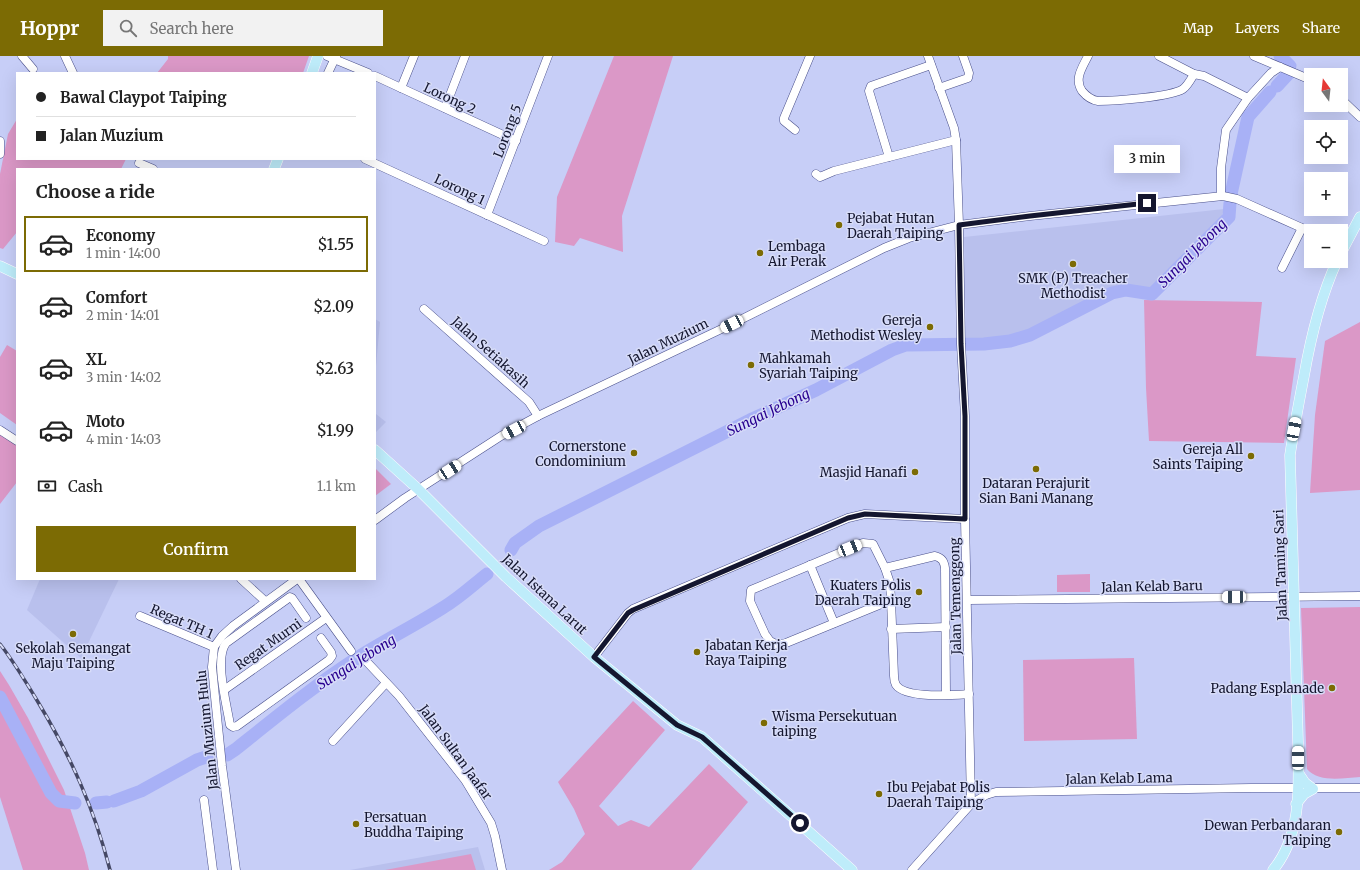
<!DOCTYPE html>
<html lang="en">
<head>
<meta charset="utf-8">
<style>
  body { margin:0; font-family:Merriweather,serif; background:#f2f2f2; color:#222; height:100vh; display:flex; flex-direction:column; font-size:15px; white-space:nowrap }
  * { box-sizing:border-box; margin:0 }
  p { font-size:13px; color:#767676 }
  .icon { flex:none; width:22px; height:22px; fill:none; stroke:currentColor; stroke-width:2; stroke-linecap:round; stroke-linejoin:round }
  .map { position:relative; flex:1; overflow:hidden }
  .drawer { position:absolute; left:16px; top:112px; width:360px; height:412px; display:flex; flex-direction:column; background:#fff; border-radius:0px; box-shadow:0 4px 16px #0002 }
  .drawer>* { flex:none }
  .guide { position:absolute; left:16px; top:16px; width:360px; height:88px; border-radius:0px; box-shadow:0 4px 16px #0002; display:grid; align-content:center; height:88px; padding:0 20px; background:#fff }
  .needle { width:26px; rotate:345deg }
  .fabs { position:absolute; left:1304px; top:12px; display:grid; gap:8px }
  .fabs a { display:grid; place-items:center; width:44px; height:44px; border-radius:0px; background:#fff; box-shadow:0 4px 16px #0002; font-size:20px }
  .end { position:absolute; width:18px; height:18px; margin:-9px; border:5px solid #14162f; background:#fff; box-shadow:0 0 0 2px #fff }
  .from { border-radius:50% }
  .bubble { position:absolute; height:28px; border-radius:0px; background:#fff; box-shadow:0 4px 16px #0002; font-size:13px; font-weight:600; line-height:28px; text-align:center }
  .car { position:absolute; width:12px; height:24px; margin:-12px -6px; border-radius:5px; box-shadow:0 0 3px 1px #0007; background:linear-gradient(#fff 24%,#345 0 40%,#fff 0 76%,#345 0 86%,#fff 0) }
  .guide b { display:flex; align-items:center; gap:14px; height:38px; font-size:15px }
  .guide b+b { border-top:1px solid #e0e0e0 }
  .guide i { width:10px; height:10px; background:#222 }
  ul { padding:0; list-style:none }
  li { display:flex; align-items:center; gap:12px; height:56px; margin:0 8px 6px; padding:0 12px; border:2px solid transparent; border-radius:0px }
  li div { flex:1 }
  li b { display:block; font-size:15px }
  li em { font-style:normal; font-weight:600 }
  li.on { border-color:#7c6b04 }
  li>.icon { width:36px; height:36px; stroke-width:1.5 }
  h2 { padding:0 20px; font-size:18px; line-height:48px }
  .pay { display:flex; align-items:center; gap:10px; height:44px; padding:0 20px; font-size:15px }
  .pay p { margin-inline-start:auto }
  .primary-button { display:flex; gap:8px; margin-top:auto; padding:8px 20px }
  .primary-button a { flex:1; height:46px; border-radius:0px; background:#7c6b04; color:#fff; font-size:16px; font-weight:600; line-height:46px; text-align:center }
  header { display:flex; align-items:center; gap:24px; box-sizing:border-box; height:56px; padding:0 20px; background:#7c6b04; color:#fff }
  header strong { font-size:19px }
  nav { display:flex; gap:22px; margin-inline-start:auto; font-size:14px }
  .search { width:280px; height:36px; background:#f2f2f2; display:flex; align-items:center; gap:10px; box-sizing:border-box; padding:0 14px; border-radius:0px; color:#767676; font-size:15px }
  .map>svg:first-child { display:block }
</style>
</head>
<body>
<header>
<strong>Hoppr</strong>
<div class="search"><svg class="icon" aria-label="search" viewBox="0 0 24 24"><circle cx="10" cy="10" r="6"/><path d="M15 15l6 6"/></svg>Search here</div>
<nav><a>Map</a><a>Layers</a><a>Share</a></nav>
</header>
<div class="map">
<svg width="1360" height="814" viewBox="0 0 1360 814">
  <rect width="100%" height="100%" fill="#c7cef7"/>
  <g fill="#b9c0ed">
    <path d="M1224,153L1220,167L1152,238L1126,234L1081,251L1030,279L998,286L966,288L964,181Z"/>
    <path d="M375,263L380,266L375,321Z"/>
    <path d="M375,354L376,358L386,366L375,377Z"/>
    <path d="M40,523H119L81,602L27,554Z"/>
    <path d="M478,791L485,814H350Z"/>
  </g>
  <g fill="#db98c7">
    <path d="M168,0H309L303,17H260L259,16L258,17H157L168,3Z"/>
    <path d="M614,0H673L622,160L623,196L580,182L574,190L555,186L557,141Z"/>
    <path d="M17,63V103H126L121,113H17V176L3,193L0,192V118L8,78Z"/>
    <path d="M1144,244L1262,246L1256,300L1296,302L1284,387L1149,385L1146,332Z"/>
    <path d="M1360,266V434L1310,437L1315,359L1325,285Z"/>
    <path d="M7,289L17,295V369L0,357V301Z"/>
    <path d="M0,376L17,387V426L0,448Z"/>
    <path d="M375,412L391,428L375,440Z"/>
    <path d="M1090,518V536H1057V519Z"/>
    <path d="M1360,551V721C1343,722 1319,727 1307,713L1301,552Z"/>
    <path d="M1134,602L1137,683L1024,685L1023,604Z"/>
    <path d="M0,615L9,629L28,662L64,734L85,797L89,814H23L0,741Z"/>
    <path d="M633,645L665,674L599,750L618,770L631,764L649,771L709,708L748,746L691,814H549L562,806L585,778L574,753L558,726Z"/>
    <path d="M471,798L476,814H385Z"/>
  </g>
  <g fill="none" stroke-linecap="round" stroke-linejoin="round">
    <g stroke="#a8b1f6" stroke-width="13">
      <path d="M1280,0L1290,10"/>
      <path d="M1277,30L1289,17"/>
      <path d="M1231,138L1248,61L1270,36"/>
      <path d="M511,494L515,487L539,470L750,364L816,334L892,294L906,289L984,288L1010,285L1030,279L1112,237L1126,234L1152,238L1229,161L1230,147"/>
      <path d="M0,641L51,737L59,745L75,747"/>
      <path d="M227,699L236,693C276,661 315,629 357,602C385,584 416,569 444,551C459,542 473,529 487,518"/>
      <path d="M114,745L141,735L197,704L209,700"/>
      <path d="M96,747L107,746"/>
    </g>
    <defs>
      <g id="minor">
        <path d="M22,0L33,13"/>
        <path d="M65,0L73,17"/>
        <path d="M327,0L368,17"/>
        <path d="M928,0L954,72L956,84L959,169L961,288L965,360V463L971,748"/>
        <path d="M1088,0C1082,12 1074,23 1082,35C1087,41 1091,44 1098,45C1114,45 1171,41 1183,33C1188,29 1191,23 1194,18"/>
        <path d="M1159,0L1194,18L1204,20L1248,42"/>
        <path d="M1254,0L1311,24"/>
        <path d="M328,17L336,0"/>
        <path d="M375,20L516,85"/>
        <path d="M401,32L414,0"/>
        <path d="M939,32L968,22L969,17L963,0"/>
        <path d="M1341,43L1360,61"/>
        <path d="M445,52L465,0"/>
        <path d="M795,74L784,65V62L810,0"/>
        <path d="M0,85V98"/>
        <path d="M889,101L869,35L871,30L931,9"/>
        <path d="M365,103L544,185"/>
        <path d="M139,107L153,113"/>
        <path d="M816,118L820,121L834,115L956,84"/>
        <path d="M1221,140V112L1226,74L1248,42L1271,17L1280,11"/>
        <path d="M487,159L548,0"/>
        <path d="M1282,212L1302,172"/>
        <path d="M424,253L529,346L538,360"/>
        <path d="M0,374L17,385"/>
        <path d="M375,464L405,442L501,380L538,360L732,268L884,192L909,182L959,169L1030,160L1223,140L1237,143L1311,176"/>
        <path d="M810,509L834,567"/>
        <path d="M885,512L890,527L891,544"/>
        <path d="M241,523L265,545"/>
        <path d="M299,523L351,595"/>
        <path d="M968,544L1360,540"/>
        <path d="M140,560L214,591"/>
        <path d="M306,562L292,542L290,541L226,587C214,603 227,649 230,669L233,671L237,670L329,604L332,600L331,596L321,582"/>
        <path d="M891,573L946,571"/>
        <path d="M594,601L628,557L633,553L848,462L865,458L965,463"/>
        <path d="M367,606L399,640L465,724L491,767L495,780L502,814"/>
        <path d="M224,634L326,562"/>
        <path d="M946,639L945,512C944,505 942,502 935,500L885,512L873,488L863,487L751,534L750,545L765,578L770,585L778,589L786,587L891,544L894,620C894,623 895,627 896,629C906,643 954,639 969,638"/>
        <path d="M333,685L386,627"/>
        <path d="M204,744L213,814"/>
        <path d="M236,814L222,710L212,611L214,591L222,580L233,570L297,523"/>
        <path d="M912,814L971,748L986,739L996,736L1251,732H1360"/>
      </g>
      <g id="major">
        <path d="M312,17L318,0"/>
        <path d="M274,113L278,103"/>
        <path d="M1341,197L1360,161"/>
        <path d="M0,210L17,218"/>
        <path d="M375,394L418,433L506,521L594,601L677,669L702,681L852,814"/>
        <path d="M1296,748L1304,738L1313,733L1305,727L1299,718"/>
        <path d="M1273,814C1302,779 1299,729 1298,686L1290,399C1294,372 1299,346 1304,320C1311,280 1320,242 1337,205"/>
      </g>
    </defs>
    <use href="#minor" stroke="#4a508b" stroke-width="9"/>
    <use href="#major" stroke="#fff" stroke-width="11"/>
    <use href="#minor" stroke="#fff" stroke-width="8"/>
    <use href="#major" stroke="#beecfa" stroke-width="10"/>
    <defs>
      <path id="rail" d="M0,588C14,606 26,626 38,646C71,701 94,752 110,814"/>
    </defs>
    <use href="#rail" stroke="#454865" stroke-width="3.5"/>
    <use href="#rail" stroke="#d7dcf8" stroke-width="2" stroke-dasharray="6" stroke-linecap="butt"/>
  </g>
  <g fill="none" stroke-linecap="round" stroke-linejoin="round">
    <path stroke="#14162f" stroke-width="5" d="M800,767L702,681L677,669L594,601L628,557L633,554L848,462L865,458L965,463V360L961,288L959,169L1030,160L1147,147"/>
  </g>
  <g fill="#7c6b04" stroke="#d7dcf8" stroke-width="1.5">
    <circle cx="839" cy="169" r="4"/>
    <circle cx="760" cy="197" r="4"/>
    <circle cx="1073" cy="208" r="4"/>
    <circle cx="930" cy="271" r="4"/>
    <circle cx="751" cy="309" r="4"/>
    <circle cx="634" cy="397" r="4"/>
    <circle cx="1251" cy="400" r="4"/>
    <circle cx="1036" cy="413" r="4"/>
    <circle cx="915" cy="416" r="4"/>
    <circle cx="919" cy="536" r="4"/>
    <circle cx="73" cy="578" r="4"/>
    <circle cx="697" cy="596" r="4"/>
    <circle cx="1332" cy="632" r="4"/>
    <circle cx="764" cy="667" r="4"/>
    <circle cx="879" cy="738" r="4"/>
    <circle cx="356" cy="768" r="4"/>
    <circle cx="1339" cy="776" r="4"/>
  </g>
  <g text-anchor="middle" stroke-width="3" stroke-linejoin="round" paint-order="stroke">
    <g font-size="13" fill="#14162f" stroke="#d7dcf8">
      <text transform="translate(450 42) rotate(25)" y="5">Lorong 2</text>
      <text transform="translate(507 75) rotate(-69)" y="5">Lorong 5</text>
      <text transform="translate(460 133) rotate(25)" y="5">Lorong 1</text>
      <text transform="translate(668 285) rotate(-26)" y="5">Jalan Muzium</text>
      <text transform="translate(491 296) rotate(42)" y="5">Jalan Setiakasih</text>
      <text transform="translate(1280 509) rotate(-92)" y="5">Jalan Taming Sari</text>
      <text transform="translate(1152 530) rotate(-1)" y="5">Jalan Kelab Baru</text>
      <text transform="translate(545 538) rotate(43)" y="5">Jalan Istana Larut</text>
      <text transform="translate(955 540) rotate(-91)" y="5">Jalan Temenggong</text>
      <text transform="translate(182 565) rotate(23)" y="5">Regat TH 1</text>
      <text transform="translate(268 588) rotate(-35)" y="5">Regat Murni</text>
      <text transform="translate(207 674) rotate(-96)" y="5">Jalan Muzium Hulu</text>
      <text transform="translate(456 696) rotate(54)" y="5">Jalan Sultan Jaafar</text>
      <text transform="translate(1119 722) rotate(-1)" y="5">Jalan Kelab Lama</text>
    </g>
    <g font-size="13" fill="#14162f" stroke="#d7dcf8" text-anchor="start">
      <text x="847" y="167">Pejabat Hutan<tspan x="847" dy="15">Daerah Taiping</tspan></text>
      <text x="768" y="195">Lembaga<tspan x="768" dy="15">Air Perak</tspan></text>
      <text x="1073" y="227" text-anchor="middle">SMK (P) Treacher<tspan x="1073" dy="15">Methodist</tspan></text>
      <text x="922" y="269" text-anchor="end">Gereja<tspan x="922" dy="15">Methodist Wesley</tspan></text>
      <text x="759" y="307">Mahkamah<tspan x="759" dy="15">Syariah Taiping</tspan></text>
      <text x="626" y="395" text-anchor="end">Cornerstone<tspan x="626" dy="15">Condominium</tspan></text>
      <text x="1243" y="398" text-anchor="end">Gereja All<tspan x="1243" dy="15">Saints Taiping</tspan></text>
      <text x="907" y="421" text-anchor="end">Masjid Hanafi</text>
      <text x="1036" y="432" text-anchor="middle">Dataran Perajurit<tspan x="1036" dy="15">Sian Bani Manang</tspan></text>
      <text x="911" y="534" text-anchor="end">Kuaters Polis<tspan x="911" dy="15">Daerah Taiping</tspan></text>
      <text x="705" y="594">Jabatan Kerja<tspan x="705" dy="15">Raya Taiping</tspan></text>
      <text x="73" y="597" text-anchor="middle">Sekolah Semangat<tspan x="73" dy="15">Maju Taiping</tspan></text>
      <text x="1324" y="637" text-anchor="end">Padang Esplanade</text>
      <text x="772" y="665">Wisma Persekutuan<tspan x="772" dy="15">taiping</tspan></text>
      <text x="887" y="736">Ibu Pejabat Polis<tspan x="887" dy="15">Daerah Taiping</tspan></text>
      <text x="364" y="766">Persatuan<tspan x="364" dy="15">Buddha Taiping</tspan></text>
      <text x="1331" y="774" text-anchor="end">Dewan Perbandaran<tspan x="1331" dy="15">Taiping</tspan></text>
    </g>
    <g font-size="14" font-style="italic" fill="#280090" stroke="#d7dcf8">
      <text transform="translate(1192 197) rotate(-45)" y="5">Sungai Jebong</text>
      <text transform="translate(768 356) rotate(-26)" y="5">Sungai Jebong</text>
      <text transform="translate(356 606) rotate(-32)" y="5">Sungai Jebong</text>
    </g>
  </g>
</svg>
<div class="fabs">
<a><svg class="needle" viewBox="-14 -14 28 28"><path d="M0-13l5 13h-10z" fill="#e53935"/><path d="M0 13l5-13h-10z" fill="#767676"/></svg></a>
<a><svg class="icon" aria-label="locate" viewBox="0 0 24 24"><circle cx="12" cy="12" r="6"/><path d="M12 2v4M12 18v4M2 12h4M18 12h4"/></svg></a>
<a>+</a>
<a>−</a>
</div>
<i class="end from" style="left:800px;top:767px"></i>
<i class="end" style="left:1147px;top:147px"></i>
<div class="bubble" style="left:1114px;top:89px;width:66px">3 min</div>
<i class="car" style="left:732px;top:268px;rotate:244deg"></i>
<i class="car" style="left:1294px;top:373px;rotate:11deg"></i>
<i class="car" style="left:514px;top:374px;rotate:242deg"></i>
<i class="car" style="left:450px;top:414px;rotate:57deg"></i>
<i class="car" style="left:850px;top:492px;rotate:68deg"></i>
<i class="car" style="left:1234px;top:541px;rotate:269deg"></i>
<i class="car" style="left:1298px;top:702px;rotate:0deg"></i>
<div class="guide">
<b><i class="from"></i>Bawal Claypot Taiping</b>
<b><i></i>Jalan Muzium</b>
</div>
<section class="drawer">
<h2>Choose a ride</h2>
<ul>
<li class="on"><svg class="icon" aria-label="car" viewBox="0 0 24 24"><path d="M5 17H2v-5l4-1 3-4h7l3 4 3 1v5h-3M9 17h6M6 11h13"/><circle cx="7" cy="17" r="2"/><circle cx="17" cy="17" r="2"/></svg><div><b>Economy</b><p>1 min · 14:00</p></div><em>$1.55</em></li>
<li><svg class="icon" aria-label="car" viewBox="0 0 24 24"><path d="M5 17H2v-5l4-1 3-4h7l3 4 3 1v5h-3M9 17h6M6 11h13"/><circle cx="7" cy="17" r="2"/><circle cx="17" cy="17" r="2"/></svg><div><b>Comfort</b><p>2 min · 14:01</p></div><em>$2.09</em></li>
<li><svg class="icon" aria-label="car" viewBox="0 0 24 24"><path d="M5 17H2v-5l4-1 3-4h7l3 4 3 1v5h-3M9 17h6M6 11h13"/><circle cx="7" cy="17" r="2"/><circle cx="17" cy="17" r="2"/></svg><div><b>XL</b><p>3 min · 14:02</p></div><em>$2.63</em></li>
<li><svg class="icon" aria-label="car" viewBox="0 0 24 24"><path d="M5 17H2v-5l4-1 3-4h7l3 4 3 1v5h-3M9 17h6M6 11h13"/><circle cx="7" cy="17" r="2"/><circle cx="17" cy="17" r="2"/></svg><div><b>Moto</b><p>4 min · 14:03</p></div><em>$1.99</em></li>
</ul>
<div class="pay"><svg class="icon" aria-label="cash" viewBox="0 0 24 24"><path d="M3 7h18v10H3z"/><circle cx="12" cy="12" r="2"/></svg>Cash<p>1.1 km</p></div>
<div class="primary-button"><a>Confirm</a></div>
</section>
</div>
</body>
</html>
